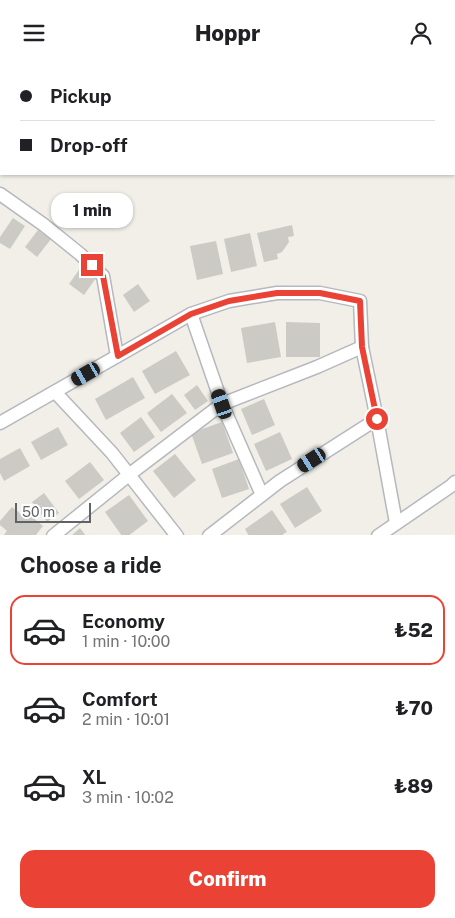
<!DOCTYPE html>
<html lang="en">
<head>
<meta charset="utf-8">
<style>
  body { margin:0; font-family:"Public Sans",sans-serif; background:#f6f6f6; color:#202124; height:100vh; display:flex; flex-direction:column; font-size:19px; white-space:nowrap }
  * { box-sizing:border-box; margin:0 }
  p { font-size:16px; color:#757577 }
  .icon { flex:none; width:28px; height:28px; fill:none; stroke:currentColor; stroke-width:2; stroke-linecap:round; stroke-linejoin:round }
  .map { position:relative; height:470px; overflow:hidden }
  .sheet { display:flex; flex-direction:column; background:#fff; flex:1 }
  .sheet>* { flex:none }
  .banner { position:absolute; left:0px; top:0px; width:455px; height:110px; box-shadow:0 1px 4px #0004; display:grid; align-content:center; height:110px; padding:0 20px; background:#fff }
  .scale { position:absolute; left:15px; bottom:12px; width:76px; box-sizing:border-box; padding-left:5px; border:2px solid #5f6368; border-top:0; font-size:14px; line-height:18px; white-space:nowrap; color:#5f6368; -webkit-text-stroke:4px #fff; paint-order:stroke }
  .end { position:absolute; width:22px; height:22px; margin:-11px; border:6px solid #ea4335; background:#fff; box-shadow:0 0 0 2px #fff }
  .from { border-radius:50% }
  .bubble { position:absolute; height:35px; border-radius:15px; background:#fff; box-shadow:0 1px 4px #0004; font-size:16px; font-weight:800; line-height:35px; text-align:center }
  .car { position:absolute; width:15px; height:30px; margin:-15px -8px; border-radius:6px; box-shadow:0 0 4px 1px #0007; background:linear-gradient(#222 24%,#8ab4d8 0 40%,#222 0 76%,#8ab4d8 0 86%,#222 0) }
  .banner b { display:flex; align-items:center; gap:18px; height:48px; font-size:19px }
  .banner b+b { border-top:1px solid #e0e0e0 }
  .banner i { width:12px; height:12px; background:#202124 }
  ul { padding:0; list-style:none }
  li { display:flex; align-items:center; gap:15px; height:70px; margin:0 10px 8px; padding:0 10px; border:2px solid transparent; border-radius:15px }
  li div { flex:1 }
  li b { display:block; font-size:19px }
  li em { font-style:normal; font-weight:800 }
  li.active { border-color:#ea4335 }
  li>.icon { width:45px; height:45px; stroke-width:1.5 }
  h2 { padding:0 20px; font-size:22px; line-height:60px }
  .action { display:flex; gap:10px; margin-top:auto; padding:10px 20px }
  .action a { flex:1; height:58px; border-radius:15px; background:#ea4335; color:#fff; font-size:20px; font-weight:800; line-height:58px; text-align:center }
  header { display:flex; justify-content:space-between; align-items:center; height:65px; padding:0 20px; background:#fff; font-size:22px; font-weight:800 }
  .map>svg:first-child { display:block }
</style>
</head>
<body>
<header><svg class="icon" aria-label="menu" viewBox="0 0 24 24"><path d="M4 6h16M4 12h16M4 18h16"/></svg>Hoppr<svg class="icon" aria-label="person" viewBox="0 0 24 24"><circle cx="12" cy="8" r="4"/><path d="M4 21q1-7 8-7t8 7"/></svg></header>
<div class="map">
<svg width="455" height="471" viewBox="0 0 455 471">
  <rect width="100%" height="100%" fill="#f1efe8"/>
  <g fill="#cccac5">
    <path d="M13,153L25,161L10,184L0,178V172Z"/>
    <path d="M292,160L294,171L288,172L289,177L282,187L277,189L278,194L264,197L257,168Z"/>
    <path d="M38,165L51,174L37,192L25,182Z"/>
    <path d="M250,168L257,201L231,207L224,174Z"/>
    <path d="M216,176L223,209L197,215L190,181Z"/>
    <path d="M81,202L96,213L84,230L69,219Z"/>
    <path d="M138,219L150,236L134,247L123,230Z"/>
    <path d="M275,257L281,292L247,298L241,263Z"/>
    <path d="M286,257L320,258V292H286Z"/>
    <path d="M176,286L190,310L155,329L142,306Z"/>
    <path d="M133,312L145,333L106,355L95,334Z"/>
    <path d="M197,320L208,336L195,345L184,330Z"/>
    <path d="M172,329L187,348L161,367L147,348Z"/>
    <path d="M264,334L275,360L252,370L241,344Z"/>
    <path d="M141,352L155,372L134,387L120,368Z"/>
    <path d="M222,357L233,388L202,399L191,368Z"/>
    <path d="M58,362L68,380L41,395L31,377Z"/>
    <path d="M280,367L292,394L266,406L254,379Z"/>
    <path d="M20,383L30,401L4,416L0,408V394Z"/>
    <path d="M175,389L196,415L174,433L153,406Z"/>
    <path d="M239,394L249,424L222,433L212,404Z"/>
    <path d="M90,397L104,415L79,434L65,416Z"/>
    <path d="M307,422L322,446L295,463L280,439Z"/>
    <path d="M44,428L59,448L47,457L32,437Z"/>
    <path d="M129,430L148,456L128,471H122L105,447Z"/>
    <path d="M12,442L21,449L24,445L43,461L35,471H3L7,466L0,460V456Z"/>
    <path d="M272,445L287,467L283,469L284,471H249L245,464Z"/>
    <path d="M80,463L86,471H71Z"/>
  </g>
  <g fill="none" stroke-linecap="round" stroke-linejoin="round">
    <defs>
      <g id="street">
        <path d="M0,129L44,160L80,189L103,211L117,291"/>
        <path d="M191,249L222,339L262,430"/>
        <path d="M55,327L112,388L177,471"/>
        <path d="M0,358L191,249L229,236L277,228H320L360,236L362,282L377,354L396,458"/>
        <path d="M53,471L130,409L222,339L317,302L362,282"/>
        <path d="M209,471L280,416L377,354"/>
        <path d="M378,471L451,421L455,417"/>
      </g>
    </defs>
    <use href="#street" stroke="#b5b8bc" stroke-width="15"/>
    <use href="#street" stroke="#fff" stroke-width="12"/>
  </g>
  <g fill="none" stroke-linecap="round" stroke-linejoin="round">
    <path stroke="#ea4335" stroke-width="6" d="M92,200L103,211L118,291L191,249L229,236L277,228H320L360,236L362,282L377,354"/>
  </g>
</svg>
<div class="scale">50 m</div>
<i class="end from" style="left:377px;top:354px"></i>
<i class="end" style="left:92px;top:200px"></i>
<div class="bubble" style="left:51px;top:128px;width:82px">1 min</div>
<i class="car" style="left:86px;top:309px;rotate:240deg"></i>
<i class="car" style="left:222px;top:339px;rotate:341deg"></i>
<i class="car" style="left:312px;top:395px;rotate:237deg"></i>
<div class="banner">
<b><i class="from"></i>Pickup</b>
<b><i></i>Drop-off</b>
</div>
</div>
<section class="sheet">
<h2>Choose a ride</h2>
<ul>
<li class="active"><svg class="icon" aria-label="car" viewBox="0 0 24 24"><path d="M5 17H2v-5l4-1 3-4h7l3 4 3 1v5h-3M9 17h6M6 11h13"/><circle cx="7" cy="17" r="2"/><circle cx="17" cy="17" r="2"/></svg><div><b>Economy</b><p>1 min · 10:00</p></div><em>₺52</em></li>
<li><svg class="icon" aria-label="car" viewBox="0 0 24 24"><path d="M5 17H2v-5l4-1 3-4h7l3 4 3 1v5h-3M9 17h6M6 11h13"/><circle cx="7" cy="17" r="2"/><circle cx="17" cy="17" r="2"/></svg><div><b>Comfort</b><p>2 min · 10:01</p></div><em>₺70</em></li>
<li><svg class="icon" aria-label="car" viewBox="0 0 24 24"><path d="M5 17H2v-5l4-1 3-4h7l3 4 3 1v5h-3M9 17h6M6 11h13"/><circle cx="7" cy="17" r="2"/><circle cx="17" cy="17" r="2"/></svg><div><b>XL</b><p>3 min · 10:02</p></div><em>₺89</em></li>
</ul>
<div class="action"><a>Confirm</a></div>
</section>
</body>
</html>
